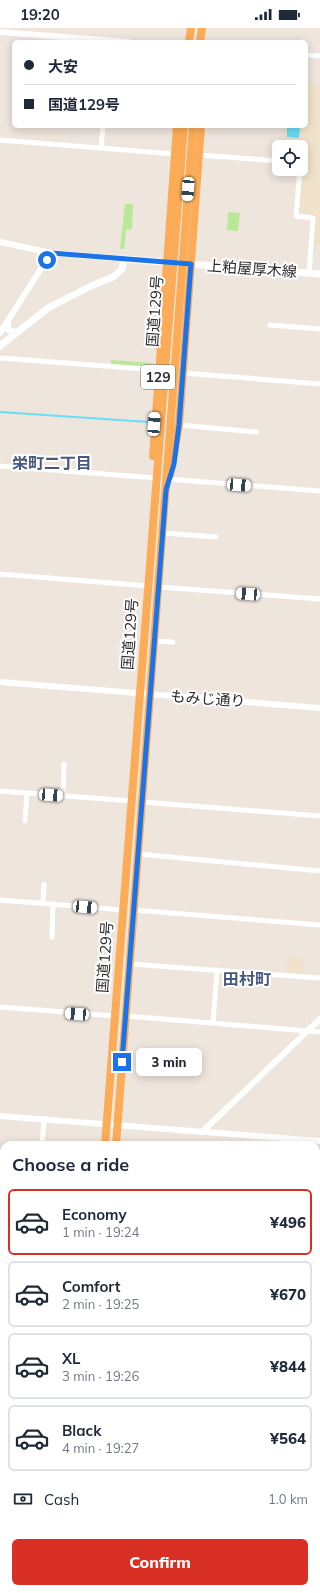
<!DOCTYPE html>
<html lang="en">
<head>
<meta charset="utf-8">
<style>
  body { margin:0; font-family:Mulish,"Noto Sans JP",sans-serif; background:#f2f2f3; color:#1f2937; height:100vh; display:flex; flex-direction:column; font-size:15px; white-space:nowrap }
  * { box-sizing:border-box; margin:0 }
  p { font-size:13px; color:#747a83 }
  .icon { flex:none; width:22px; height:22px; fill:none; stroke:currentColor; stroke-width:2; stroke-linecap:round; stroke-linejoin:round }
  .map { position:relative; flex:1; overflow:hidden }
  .drawer { position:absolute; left:0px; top:1113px; width:320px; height:452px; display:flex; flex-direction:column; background:#fff; border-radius:12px 12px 0 0; box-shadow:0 2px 10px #0003 }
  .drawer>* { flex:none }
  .top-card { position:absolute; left:12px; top:12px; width:296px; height:88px; border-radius:6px; box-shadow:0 2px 10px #0003; display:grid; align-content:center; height:88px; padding:0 12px; background:#fff }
  .controls { position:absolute; left:272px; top:112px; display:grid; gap:8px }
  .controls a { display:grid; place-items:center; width:36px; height:36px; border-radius:6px; background:#fff; box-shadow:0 2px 10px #0003; font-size:20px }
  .end { position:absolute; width:18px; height:18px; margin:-9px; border:5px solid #1a73e8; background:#fff; box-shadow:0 0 0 2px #fff }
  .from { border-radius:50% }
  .bubble { position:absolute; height:28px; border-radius:6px; background:#fff; box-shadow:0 2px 10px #0003; font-size:13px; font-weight:800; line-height:28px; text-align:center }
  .car { position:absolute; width:12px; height:24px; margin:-12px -6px; border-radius:5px; box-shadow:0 0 3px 1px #0007; background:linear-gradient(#fff 24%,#345 0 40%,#fff 0 76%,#345 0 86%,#fff 0) }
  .top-card b { display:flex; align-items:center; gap:14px; height:38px; font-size:15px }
  .top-card b+b { border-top:1px solid #e0e1e3 }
  .top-card i { width:10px; height:10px; background:#1f2937 }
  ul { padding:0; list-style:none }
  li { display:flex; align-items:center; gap:12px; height:66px; margin:0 8px 6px; padding:0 4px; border:2px solid #e0e1e3; border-radius:6px }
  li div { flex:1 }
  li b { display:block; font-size:15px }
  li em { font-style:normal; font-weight:800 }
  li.current { border-color:#d93025 }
  li>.icon { width:36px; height:36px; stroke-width:1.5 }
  h2 { padding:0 12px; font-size:18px; line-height:48px }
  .pay { display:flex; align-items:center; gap:10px; height:44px; padding:0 12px; font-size:15px }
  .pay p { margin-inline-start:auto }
  .action { display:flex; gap:8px; margin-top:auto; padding:8px 12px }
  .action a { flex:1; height:46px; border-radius:6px; background:#d93025; color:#fff; font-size:16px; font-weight:800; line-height:46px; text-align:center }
  .status { display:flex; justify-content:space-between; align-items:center; height:28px; padding:0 20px; background:#fff; direction:ltr }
  .status svg { height:11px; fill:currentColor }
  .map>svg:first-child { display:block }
</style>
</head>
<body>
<div class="status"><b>19:20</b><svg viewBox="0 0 49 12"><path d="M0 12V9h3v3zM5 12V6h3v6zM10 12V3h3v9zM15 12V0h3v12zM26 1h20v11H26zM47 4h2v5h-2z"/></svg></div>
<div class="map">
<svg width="320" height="1565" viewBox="0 0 320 1565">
  <rect width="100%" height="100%" fill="#eee5dd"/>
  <path fill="#e0dee6" d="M8,1561H62L61,1565H5Z"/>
  <g fill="#f1e2cc">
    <path d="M306,56L320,57V217H313L316,187L301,185L299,183L303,131H301V119H282L284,98H306Z"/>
    <path d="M288,929L304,930L303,947L287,946Z"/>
  </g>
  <g fill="#b9e896">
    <path d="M125,176H133L132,201L126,202L124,221H120Z"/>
    <path d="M228,184L240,185L238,203L227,202Z"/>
    <path d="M111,332L153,335V339L111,336Z"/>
    <path d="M320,1340V1386L317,1385Z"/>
    <path d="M317,1393H320V1460L316,1514Z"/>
  </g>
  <path fill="#6addf7" d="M287,98H300L299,110L287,109Z"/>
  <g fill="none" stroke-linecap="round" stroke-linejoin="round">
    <path stroke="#6addf7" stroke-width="2" d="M0,384L149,394"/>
    <g stroke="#fff" stroke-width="5">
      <path d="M306,27L320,28"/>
      <path d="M0,112L175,126"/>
      <path d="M101,120L103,98"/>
      <path d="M199,127L279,133"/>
      <path d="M300,141L296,188L313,190L309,245"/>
      <path d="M270,297L320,301"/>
      <path d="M0,330L158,342"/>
      <path d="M183,345L320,356"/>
      <path d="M179,397L257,404"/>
      <path d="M0,438L156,450"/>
      <path d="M167,451L320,463"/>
      <path d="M163,505L216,509"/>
      <path d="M0,546L148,558"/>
      <path d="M159,559L320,571"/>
      <path d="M155,613L173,614"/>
      <path d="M0,763L132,773"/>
      <path d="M63,768L64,736"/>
      <path d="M142,774L320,788"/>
      <path d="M25,793L27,765"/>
      <path d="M138,826L320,843"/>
      <path d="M0,872L123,882"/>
      <path d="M43,875L44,856"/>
      <path d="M134,882L320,897"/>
      <path d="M52,909L53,876"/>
      <path d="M130,936L320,950"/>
      <path d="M0,979L115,988"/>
      <path d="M126,988L320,1004"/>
      <path d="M213,995L217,942"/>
      <path d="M42,1117L44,1091"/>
      <path d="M316,1156L320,1151"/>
      <path d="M316,1181L320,1176"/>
      <path d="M0,1197H4"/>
      <path d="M316,1221H320"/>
      <path d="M0,1304L4,1305"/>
      <path d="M316,1329L320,1330"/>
      <path d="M316,1387H320"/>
      <path d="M0,1413H4"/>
      <path d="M0,1496H4"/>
      <path d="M138,1565V1561"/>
      <path d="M170,1565L171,1561"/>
      <path d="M248,1565V1561"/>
      <path d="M282,1565V1561"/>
    </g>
    <g stroke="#fff" stroke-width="6">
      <path d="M0,4L128,14"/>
      <path d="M0,214L51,225L124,231"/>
      <path d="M8,293V302L16,304"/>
      <path d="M0,305L51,225"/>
      <path d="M0,654L320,680"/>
      <path d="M0,1088L320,1113"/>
      <path d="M202,1104L320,991"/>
      <path d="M316,1529L320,1494"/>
      <path d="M310,1565L311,1561"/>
    </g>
    <path stroke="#fff" stroke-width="7" d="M0,318L48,280L91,258L113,249L122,241L124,231L320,246"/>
    <g stroke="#fcac57" stroke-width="8">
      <path d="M189,14L191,0"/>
      <path d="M200,14L202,0"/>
      <path d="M153,428L177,98"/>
      <path d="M170,447L179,397L201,98"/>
      <path d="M105,1117L184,98"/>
      <path d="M116,1117L193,98"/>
      <path d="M0,1532L4,1527"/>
      <path d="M0,1546L4,1541"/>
      <path d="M66,1565V1561"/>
      <path d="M73,1565V1561"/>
      <path d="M80,1565L81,1561"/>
      <path d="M87,1565V1561"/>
    </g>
    <defs>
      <g id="rail">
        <path d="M316,1165L320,1160"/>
        <path d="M0,1559L4,1554"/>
      </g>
    </defs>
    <use href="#rail" stroke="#9fa5b7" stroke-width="3.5"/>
    <use href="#rail" stroke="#fff" stroke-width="2" stroke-dasharray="6" stroke-linecap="butt"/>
  </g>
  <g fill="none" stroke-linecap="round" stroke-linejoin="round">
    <path stroke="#1a73e8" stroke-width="5" d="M47,232L51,225L191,236L179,397L174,436L166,462L122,1034"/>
  </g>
  <g text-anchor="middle" stroke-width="4" stroke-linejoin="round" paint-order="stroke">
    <rect fill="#fff" stroke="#6b6b6b" stroke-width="1" x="141" y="337" width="34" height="24" rx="3"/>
    <g font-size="14" font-weight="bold" fill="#2c2c2c">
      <text x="158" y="354">129</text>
    </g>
    <g font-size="15" fill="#2c2c2c" stroke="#fff">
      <text transform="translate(252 241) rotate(4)" y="5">上粕屋厚木線</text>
      <text transform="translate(155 283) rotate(-86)" y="5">国道129号</text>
      <text transform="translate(130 606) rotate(-86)" y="5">国道129号</text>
      <text transform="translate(208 671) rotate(4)" y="5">もみじ通り</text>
      <text transform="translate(105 929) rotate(-86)" y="5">国道129号</text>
    </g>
    <g font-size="16" font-weight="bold" fill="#485780" stroke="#fff">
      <text x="52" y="441">栄町二丁目</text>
      <text x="247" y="957">田村町</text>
    </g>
  </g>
</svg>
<div class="controls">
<a><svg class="icon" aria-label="locate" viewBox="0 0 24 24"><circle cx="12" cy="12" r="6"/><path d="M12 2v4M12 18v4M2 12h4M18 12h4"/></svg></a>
</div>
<i class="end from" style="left:47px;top:232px"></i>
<i class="end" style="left:122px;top:1034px"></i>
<div class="bubble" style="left:136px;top:1020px;width:66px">3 min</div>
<i class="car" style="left:188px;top:161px;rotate:184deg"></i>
<i class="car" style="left:154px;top:396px;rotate:4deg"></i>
<i class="car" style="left:239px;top:457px;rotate:94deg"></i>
<i class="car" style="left:248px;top:566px;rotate:274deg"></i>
<i class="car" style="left:51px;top:767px;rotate:94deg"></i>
<i class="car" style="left:85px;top:879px;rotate:95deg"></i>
<i class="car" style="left:77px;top:986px;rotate:274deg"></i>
<div class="top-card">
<b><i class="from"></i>大安</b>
<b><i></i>国道129号</b>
</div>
<section class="drawer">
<h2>Choose a ride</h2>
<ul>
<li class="current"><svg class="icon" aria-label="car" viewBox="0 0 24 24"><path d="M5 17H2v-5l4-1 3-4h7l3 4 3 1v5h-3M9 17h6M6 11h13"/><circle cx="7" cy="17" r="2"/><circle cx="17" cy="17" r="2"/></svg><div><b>Economy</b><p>1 min · 19:24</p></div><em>¥496</em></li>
<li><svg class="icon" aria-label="car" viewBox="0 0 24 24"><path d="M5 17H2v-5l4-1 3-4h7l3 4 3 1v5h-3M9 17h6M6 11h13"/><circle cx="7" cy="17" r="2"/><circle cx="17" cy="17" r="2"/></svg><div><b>Comfort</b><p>2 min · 19:25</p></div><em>¥670</em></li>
<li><svg class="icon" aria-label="car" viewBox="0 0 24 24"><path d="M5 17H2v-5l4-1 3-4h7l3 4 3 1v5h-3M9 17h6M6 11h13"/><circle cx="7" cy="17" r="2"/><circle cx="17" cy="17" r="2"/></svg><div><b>XL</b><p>3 min · 19:26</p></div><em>¥844</em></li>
<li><svg class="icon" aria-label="car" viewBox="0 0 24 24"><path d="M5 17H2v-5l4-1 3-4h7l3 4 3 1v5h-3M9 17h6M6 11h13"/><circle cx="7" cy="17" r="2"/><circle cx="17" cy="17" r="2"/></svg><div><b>Black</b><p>4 min · 19:27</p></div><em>¥564</em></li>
</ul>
<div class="pay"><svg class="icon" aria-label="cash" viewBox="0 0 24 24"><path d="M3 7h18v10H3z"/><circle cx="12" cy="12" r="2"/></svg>Cash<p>1.0 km</p></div>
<div class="action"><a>Confirm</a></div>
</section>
</div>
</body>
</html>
